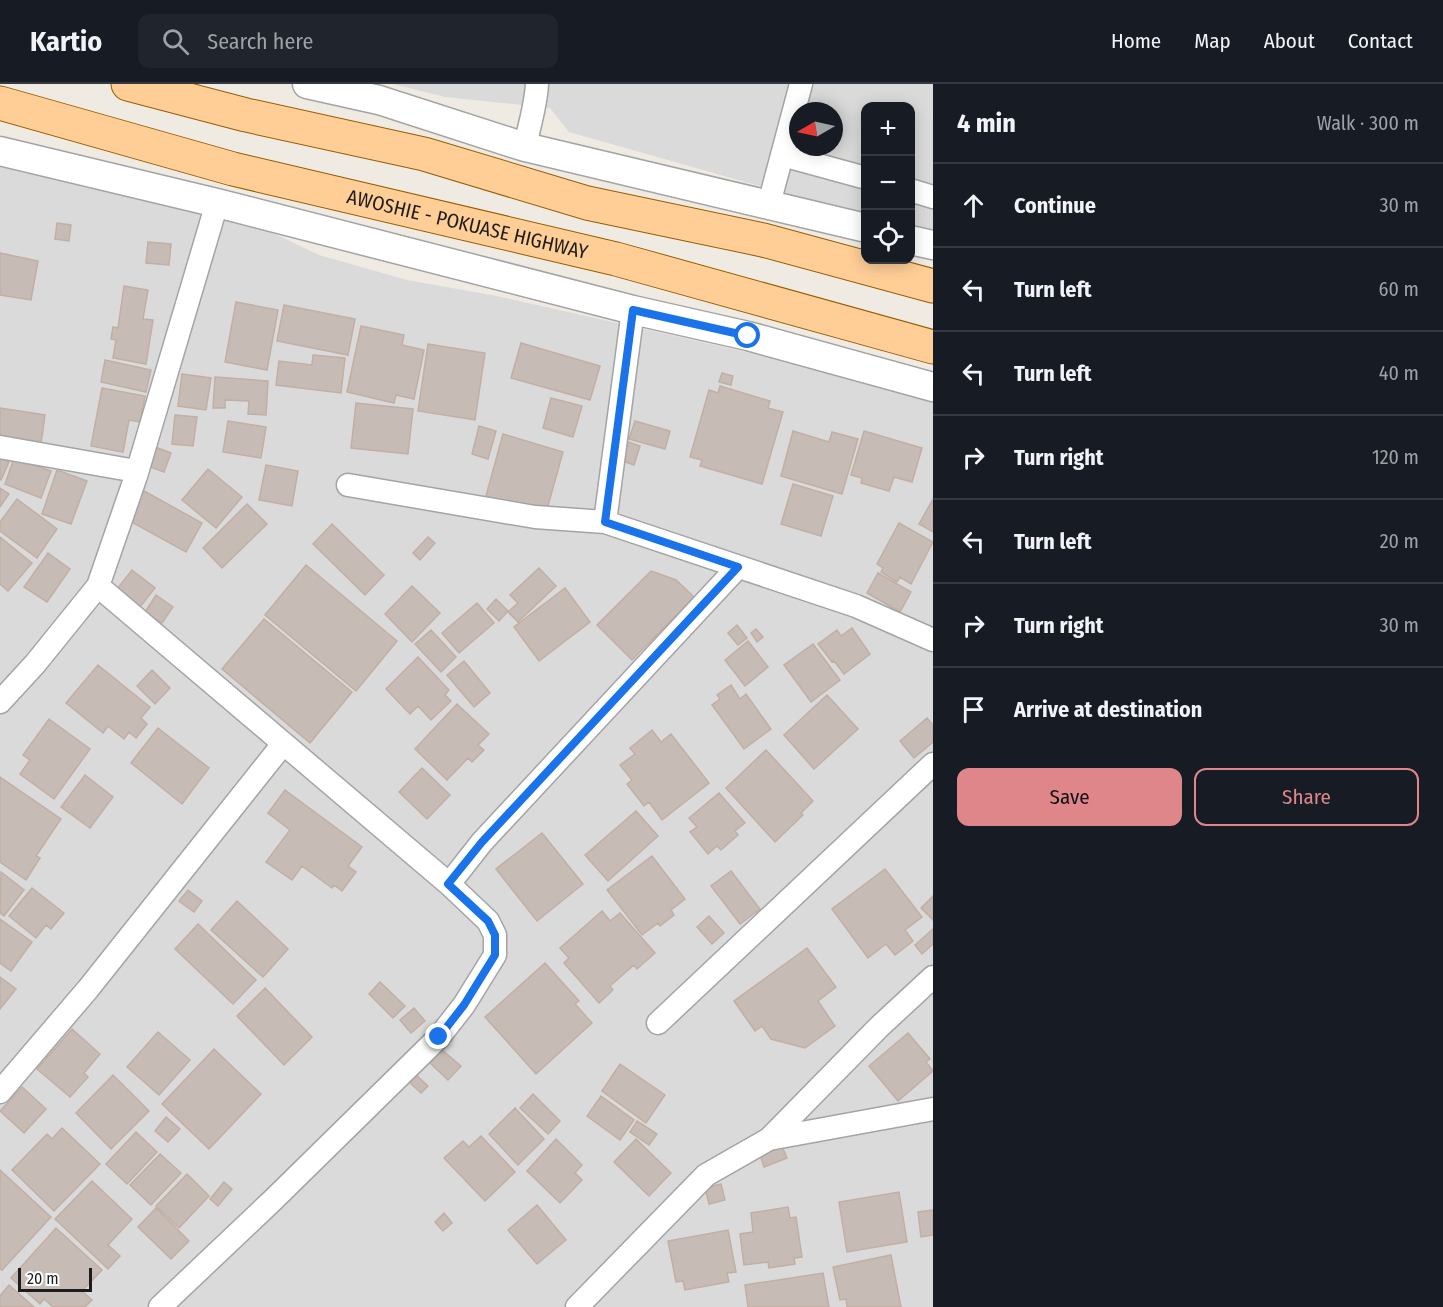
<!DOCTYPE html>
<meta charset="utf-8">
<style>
body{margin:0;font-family:"Fira Sans Condensed",sans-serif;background:#20242c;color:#f1f3f6}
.controls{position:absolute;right:18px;top:18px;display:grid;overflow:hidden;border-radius:12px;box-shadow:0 3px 15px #0003}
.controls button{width:54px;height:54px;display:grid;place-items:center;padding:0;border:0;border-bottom:2px solid #363941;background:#171b24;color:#f1f3f6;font:30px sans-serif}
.compass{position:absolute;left:789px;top:18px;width:54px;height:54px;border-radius:50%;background:#171b24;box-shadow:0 3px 15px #0003;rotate:261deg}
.scale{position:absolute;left:18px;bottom:15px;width:74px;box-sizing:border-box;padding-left:6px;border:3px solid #1d1d1d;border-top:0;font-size:16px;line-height:21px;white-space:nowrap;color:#1d1d1d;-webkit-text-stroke:4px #fff;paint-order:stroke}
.stop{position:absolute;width:18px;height:18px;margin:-14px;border:4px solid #1a73e8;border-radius:50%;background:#fff}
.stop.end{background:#1a73e8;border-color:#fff;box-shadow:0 2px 6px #0008}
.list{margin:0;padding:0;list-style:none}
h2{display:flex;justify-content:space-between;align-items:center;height:78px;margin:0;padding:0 24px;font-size:26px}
h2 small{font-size:20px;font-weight:400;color:#9ea1a6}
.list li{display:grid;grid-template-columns:39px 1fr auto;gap:18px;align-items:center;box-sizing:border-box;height:84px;padding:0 24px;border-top:2px solid #363941}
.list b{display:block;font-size:22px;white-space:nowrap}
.list em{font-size:20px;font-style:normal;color:#9ea1a6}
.actions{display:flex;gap:12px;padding:18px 24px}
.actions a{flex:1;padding:14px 0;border:2px solid #df868b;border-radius:12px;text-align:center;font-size:21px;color:#df868b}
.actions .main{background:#df868b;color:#111}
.icon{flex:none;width:33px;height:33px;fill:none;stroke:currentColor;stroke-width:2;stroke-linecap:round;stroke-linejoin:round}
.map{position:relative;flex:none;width:933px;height:1223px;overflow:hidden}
header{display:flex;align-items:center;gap:36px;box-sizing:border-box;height:84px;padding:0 30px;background:#171b24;border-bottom:2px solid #363941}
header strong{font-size:28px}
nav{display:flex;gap:33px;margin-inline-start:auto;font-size:21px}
.search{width:420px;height:54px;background:#20242c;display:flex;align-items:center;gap:15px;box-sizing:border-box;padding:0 21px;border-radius:12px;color:#9ea1a6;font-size:22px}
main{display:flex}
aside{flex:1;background:#171b24}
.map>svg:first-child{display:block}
.residential{fill:#dbdada;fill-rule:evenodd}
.building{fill:#c7bcb5;stroke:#c1afa4;stroke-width:1.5}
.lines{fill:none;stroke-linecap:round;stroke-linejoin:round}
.minor-casing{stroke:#a4a4a4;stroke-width:25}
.tertiary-casing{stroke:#a4a4a4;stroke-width:31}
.primary-casing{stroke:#965e00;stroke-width:35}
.minor{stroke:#fff;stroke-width:22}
.tertiary{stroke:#fff;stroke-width:28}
.primary{stroke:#ffce97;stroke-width:33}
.route{stroke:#1a73e8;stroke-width:8}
.labels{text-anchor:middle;stroke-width:6;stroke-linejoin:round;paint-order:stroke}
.street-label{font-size:20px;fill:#1d1d1d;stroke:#fff}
</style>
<header>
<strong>Kartio</strong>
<div class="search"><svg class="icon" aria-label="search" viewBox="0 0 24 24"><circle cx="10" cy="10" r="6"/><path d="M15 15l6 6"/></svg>Search here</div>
<nav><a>Home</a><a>Map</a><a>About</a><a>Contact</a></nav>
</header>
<main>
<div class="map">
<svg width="933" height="1223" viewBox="0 0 933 1223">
<rect width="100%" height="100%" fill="#efeae2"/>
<path class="residential" d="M393 0H933V151L911 145 910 22H866L865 132 569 48 550 24 445 13ZM798 27H834V63H798Z
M0 80 273 149 319 171 407 196 497 212 795 279 933 318V1223H0Z"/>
<path class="building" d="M57 139 71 141 69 157 55 155Z
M148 158 171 160 169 181 146 179Z
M0 169 38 177 31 216 0 211Z
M124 202 148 206 143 235 153 236 146 280 113 274 116 256 111 255 113 243 118 244Z
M236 218 278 226 267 286 225 278Z
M284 221 355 235 348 271 277 257Z
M361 242 404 251 402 261 424 266 414 315 396 311 394 319 347 308Z
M521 259 600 282 590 316 511 294Z
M428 260 485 269 475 336 418 327Z
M313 271 345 274 341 309 276 301 279 277 312 281Z
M105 276 151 286 146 308 101 298Z
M722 289 733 292 731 301 719 298Z
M182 290 211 294 206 326 178 322Z
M215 293 268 297 266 331 248 330 249 317 225 316V324H213Z
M720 302 770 317 768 324 783 328 762 400 700 382 702 376 690 373 709 306 718 309Z
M102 304 145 312 140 338 129 336 123 368 91 362Z
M551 314 582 322 573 353 543 344Z
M356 319 413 325 408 370 351 364Z
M0 324 45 331 41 360 0 354Z
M175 331 197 333 193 362 172 360Z
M228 337 266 343 261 374 223 368Z
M635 337 670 347 665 365 629 355Z
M479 342 496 347 488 375 472 370Z
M793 347 829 358 832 348 858 355 842 410 781 392Z
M864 347 922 364 912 398 894 393 889 407 861 399 862 394 851 391Z
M503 350 563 368 546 429 486 412Z
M625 357 640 362 634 381 620 376Z
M155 363 171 369 164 388 148 382Z
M0 374 9 378 1 396 0 395Z
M14 374 51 387 41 414 5 400Z
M266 381 298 387 292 422 259 416Z
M208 385 242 413 216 444 182 416Z
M57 386 87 397 71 440 42 430Z
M793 400 833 412 821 452 781 440Z
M0 404 9 410 0 423Z
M144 407 202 439 186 468 128 436Z
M17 415 57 445 37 474 0 447V438Z
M933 415V448L919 440Z
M247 420 267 440 222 484 203 464Z
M899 439 933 458 911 500 900 493 897 498 881 488 883 484 877 480Z
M332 440 384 491 365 511 313 460Z
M0 453 32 479 8 507 0 500Z
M428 453 435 459 420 476 413 469Z
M48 469 70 485 47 518 24 503Z
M306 481 397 557 356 607 265 531Z
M539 484 556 502 518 538 508 528 518 519 510 511Z
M132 486 155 504 140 523 117 505Z
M651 487 676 496 694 513 632 576 597 541Z
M878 489 911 508 900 528 867 509Z
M412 502 440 529 412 558 385 530Z
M565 504 590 538 539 577 514 543Z
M156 511 173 523 162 539 145 528Z
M496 515 508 527 499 537 487 525Z
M477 519 494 539 459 569 442 549Z
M264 535 352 608 310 659 222 585Z
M737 541 747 554 738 561 728 549Z
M852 544 870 570 844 590 834 577 832 578 818 560 837 546 841 552Z
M756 545 763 553 757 558 751 549Z
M431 546 456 573 441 588 415 560Z
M748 557 768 583 745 602 725 576Z
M813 560 840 596 811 618 784 581Z
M418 573 449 606 445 611 451 617 431 636 418 622 410 630 386 605Z
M464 577 490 609 474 623 447 591Z
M98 581 150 623 141 634 147 640 136 654 129 648 124 655 108 642 103 649 66 619Z
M152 586 170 604 155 620 137 602Z
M731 601 740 615 746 610 771 645 744 665 712 621 720 615 717 611Z
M827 611 858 645 814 685 784 651Z
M457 620 489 650 478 661 484 666 472 678 468 674 447 696 415 665Z
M927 634 933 641V658L914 674 900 657Z
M49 635 90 665 54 715 20 690 30 676 23 671Z
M158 644 209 684 182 720 131 679Z
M652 646 661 658 671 650 709 699 662 736 649 718 644 722 627 700 632 696 620 681 635 670 630 664Z
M766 666 813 717 801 729 803 731 775 758 726 704Z
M422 684 450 711 427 735 399 708Z
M85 691 113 713 90 744 61 723Z
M0 693 61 735 36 772 40 774 26 796 0 778Z
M285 706 362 763 348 782 356 788 342 807 334 801 332 804 302 782 292 796 266 778 290 746 268 729Z
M719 709 745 739 735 747 738 751 721 766 717 762 708 770 690 748 697 743 689 734Z
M636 727 658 752 608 797 585 771Z
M542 749 583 800 537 837 496 785Z
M652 772 685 815 671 826 674 831 660 842 658 839 642 851 607 806Z
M885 785 922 833 905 846 913 857 895 871 886 860 868 874 832 825Z
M731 787 760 825 740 840 711 802Z
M1 788 24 806 4 832 0 829Z
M32 804 64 829 51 845 46 841 36 854 9 832Z
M188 806 202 817 194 828 179 817Z
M933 812V836L921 824Z
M237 817 288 865 263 893 211 846Z
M602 827 610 837 620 829 655 869 637 885 634 881 610 902 613 906 599 919 564 879 569 874 560 864Z
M709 832 724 849 712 860 697 843Z
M0 835 32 858 11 887 0 879Z
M198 840 256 896 233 920 175 865Z
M933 845V860L922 870 915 861Z
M807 864 836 903 818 917 835 942 805 964 771 955 762 942 755 947 734 917Z
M545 879 579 917 575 920 592 939 536 990 485 933Z
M0 893 16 905 0 925Z
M380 898 405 922 393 934 369 910Z
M265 904 312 953 284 981 237 932Z
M414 924 425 937 411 949 400 936Z
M72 945 100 970 84 989 88 993 70 1013 37 985Z
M158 948 190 976 159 1011 127 983Z
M908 949 930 975 926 978 933 987 898 1017 869 982Z
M214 965 261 1010 209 1065 162 1020Z
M442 966 461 982 448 996 430 979Z
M620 980 665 1011 646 1039 602 1007Z
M415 990 428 1002 421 1009 408 997Z
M113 991 149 1027 111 1065 76 1029Z
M22 1003 46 1025 24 1049 0 1027Z
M533 1010 560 1037 548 1050 520 1024Z
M601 1012 634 1036 620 1056 587 1032Z
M515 1024 544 1055 518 1081 489 1050Z
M166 1033 180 1045 168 1058 155 1047Z
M637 1037 657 1050 649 1061 630 1048Z
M62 1044 100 1080 54 1127 12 1086 47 1050 52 1055Z
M136 1048 157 1068 127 1100 106 1080Z
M481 1052 515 1088 485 1117 444 1074 463 1057 469 1063Z
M556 1055 582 1081 575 1089 582 1096 560 1119 527 1087Z
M636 1055 671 1089 649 1112 614 1078Z
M782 1062 787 1074 764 1083 760 1071Z
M160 1070 181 1089 151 1121 130 1101Z
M0 1086 51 1133 2 1186 0 1185Z
M187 1090 209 1112 179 1144 156 1122Z
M92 1097 132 1135 108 1161 120 1172 108 1185 55 1135Z
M224 1098 232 1105 218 1122 210 1115Z
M721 1100 725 1116 709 1120 705 1104Z
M899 1108 907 1158 847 1168 839 1118Z
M537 1121 566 1156 537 1180 508 1146Z
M788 1123 790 1134 796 1133 802 1173 794 1174 795 1180 769 1184 768 1178 744 1181 740 1150 753 1148 751 1129Z
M156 1124 189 1157 171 1175 138 1143Z
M933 1126V1151L921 1153 918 1128Z
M444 1129 452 1139 443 1147 435 1138Z
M56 1144 102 1186 82 1207 92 1216 85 1223H53L44 1215 40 1220 11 1194Z
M728 1146 736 1188 727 1189 729 1198 685 1206 683 1197 676 1198 668 1157Z
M891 1171 901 1223H847L846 1215 840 1216 833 1183Z
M823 1189 829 1223H748L745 1201Z
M9 1201 34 1223H0V1212Z"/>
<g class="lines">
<g class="minor-casing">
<path id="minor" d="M525 63C529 42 536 21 537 0
M782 71 866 94
M910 106 933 113
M769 120 801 0
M0 363 136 387
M348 401 535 433 605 438 856 522 933 556
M605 438 633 226
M98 502 449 800 488 837 495 851V871L464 921 439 953 273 1116 160 1223
M0 618 35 580 98 502 136 392 217 119
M449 800 482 758 738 483
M658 939 933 680
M0 1008 88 905 283 660
M769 1055 933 1025
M577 1223 706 1091 769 1055 879 943 933 893"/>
</g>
<g class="tertiary-casing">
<path id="tertiary" d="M307 0 379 16 525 63 866 144
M0 67 217 119 633 226 748 252 933 303
M910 156 933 161"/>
</g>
<g class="primary-casing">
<g id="primary">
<path d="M128 0 246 31 424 70 587 119 763 156 933 202"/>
<path id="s1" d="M0 19 233 85 616 175 933 263"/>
</g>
</g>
<use href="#minor" class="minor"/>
<use href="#tertiary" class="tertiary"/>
<use href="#primary" class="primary"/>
</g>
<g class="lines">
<path class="route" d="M439 953 464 921 495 871V851L488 837 448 800 482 758 738 483 605 438 633 226 748 252"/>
</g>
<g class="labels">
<g class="street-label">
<text dy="7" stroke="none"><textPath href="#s1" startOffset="483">AWOSHIE - POKUASE HIGHWAY</textPath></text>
</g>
</g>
</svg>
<div class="controls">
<button>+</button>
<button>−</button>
<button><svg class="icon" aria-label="locate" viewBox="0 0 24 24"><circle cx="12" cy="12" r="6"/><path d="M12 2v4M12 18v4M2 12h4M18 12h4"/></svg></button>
</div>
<svg class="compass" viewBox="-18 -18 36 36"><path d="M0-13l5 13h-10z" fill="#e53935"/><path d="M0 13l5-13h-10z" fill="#9ea1a6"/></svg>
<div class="scale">20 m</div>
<div class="stop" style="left:748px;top:252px"></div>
<div class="stop end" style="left:439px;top:953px"></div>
</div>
<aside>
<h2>4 min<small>Walk · 300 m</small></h2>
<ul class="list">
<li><svg class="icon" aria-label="ahead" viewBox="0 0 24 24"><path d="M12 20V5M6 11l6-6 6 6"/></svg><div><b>Continue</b></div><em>30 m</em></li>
<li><svg class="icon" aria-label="left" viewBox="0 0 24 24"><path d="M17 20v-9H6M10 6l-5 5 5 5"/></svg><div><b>Turn left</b></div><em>60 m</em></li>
<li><svg class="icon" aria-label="left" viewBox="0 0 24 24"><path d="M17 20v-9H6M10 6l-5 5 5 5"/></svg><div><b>Turn left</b></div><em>40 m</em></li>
<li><svg class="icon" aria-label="right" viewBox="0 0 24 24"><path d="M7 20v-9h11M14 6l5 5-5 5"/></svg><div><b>Turn right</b></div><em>120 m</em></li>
<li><svg class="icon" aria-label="left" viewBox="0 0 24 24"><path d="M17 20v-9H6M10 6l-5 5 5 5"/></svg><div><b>Turn left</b></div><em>20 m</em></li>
<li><svg class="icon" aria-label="right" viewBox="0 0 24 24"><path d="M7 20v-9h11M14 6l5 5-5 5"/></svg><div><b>Turn right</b></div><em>30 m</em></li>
<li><svg class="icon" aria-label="arrive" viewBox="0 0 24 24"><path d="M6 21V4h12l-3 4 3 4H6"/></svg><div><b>Arrive at destination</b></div></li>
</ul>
<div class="actions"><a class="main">Save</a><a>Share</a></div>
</aside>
</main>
